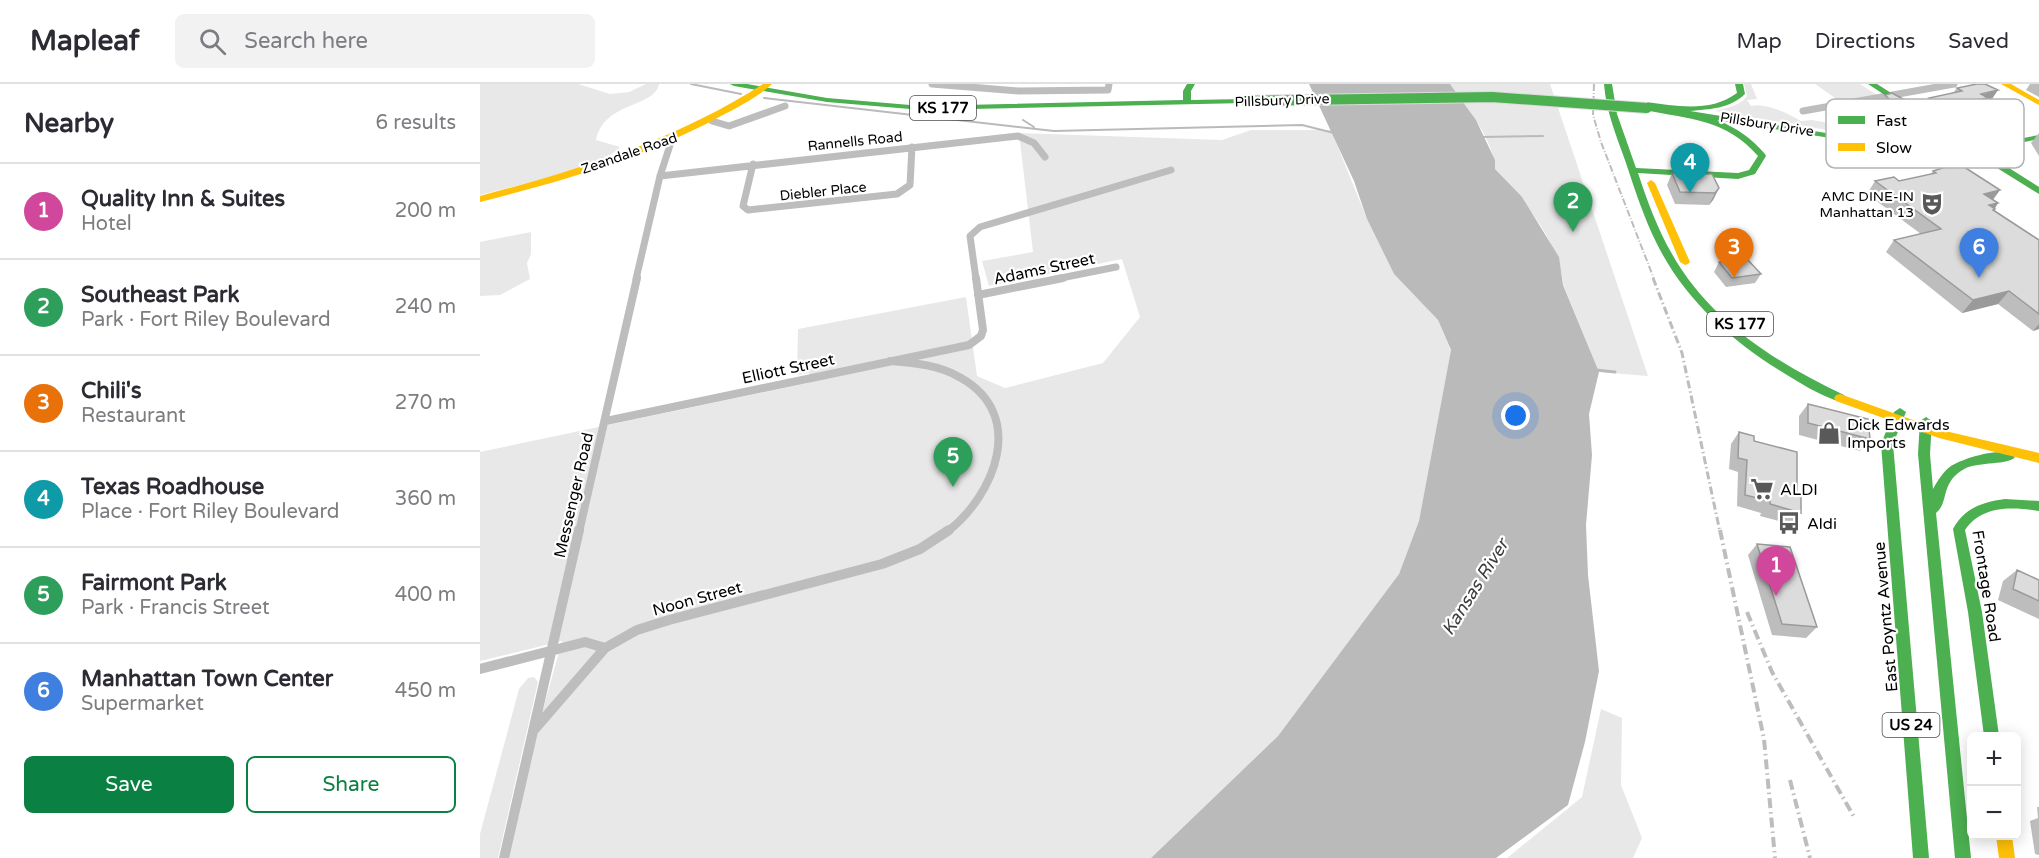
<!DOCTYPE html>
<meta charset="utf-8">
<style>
body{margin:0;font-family:"Varela Round",sans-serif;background:#f2f2f3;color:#2b2b33}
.controls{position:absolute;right:18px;bottom:18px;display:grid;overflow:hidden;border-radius:9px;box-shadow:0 3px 15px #0003}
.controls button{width:54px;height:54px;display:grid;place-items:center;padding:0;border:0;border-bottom:2px solid #e1e1e2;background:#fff;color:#2b2b33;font:30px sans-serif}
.you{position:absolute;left:1036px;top:332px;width:21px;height:21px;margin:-15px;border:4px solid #fff;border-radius:50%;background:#1a73e8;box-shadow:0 0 0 9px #1a73e833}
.badge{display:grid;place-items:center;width:39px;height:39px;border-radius:50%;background:#0b8043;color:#fff;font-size:20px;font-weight:700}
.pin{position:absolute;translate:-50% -50px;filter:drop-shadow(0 2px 3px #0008)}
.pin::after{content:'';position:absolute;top:32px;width:21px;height:18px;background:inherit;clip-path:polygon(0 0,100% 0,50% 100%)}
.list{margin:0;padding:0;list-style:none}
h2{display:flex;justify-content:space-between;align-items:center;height:78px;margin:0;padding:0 24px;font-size:26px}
h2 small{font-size:20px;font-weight:400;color:#7c7c81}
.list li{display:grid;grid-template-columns:39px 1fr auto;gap:18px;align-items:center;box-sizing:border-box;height:96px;padding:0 24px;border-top:2px solid #e1e1e2}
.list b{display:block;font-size:22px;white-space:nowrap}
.list p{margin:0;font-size:20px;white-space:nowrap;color:#7c7c81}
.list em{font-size:20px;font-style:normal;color:#7c7c81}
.actions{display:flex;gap:12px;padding:18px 24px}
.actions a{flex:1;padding:14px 0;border:2px solid #0b8043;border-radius:9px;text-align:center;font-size:21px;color:#0b8043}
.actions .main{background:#0b8043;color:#fff}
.icon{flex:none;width:33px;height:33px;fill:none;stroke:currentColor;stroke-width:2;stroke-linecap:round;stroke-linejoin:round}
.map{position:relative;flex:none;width:1559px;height:774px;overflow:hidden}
header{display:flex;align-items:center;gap:36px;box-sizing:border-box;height:84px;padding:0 30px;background:#fff;border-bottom:2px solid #e1e1e2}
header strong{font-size:28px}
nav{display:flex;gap:33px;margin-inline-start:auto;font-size:21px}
.search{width:420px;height:54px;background:#f2f2f3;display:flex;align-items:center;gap:15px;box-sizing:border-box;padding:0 21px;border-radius:9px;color:#7c7c81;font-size:22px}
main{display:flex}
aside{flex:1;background:#fff}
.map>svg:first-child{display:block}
.green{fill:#e8e8e8}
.water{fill:#bababa}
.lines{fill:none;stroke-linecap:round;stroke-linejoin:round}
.stream-far1{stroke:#bababa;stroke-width:2}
.stream{stroke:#bababa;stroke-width:3}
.street-far2{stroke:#bdbdbd;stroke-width:7}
.street-far1{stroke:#bdbdbd;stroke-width:8}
.street{stroke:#bdbdbd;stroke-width:10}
.fast{fill:#4caf50;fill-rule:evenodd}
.slow{fill:#ffc107;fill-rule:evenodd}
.rail-far2{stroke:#bdbdbd;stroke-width:2;stroke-dasharray:7 2 1 2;stroke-linecap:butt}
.rail-far1{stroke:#bdbdbd;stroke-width:3;stroke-dasharray:8 3 1.5 3;stroke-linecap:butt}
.rail{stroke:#bdbdbd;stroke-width:4;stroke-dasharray:10 4 1.5 4;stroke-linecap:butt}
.fast-bridge-casing{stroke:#dbdbdb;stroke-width:12;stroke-linecap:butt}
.fast-bridge{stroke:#4caf50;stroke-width:10}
.wall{fill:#bdbdbd}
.shaded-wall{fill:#9a9a9a}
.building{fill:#dcdcdc;stroke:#9a9a9a;stroke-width:1.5}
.labels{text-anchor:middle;stroke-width:4.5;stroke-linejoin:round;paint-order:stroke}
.far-street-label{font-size:14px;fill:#000;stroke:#fff}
.far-poi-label{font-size:14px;fill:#000;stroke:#fff;text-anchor:end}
.shield{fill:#fff;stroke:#4c4c4c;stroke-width:1.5}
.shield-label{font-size:15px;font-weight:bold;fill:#000}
.street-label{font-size:16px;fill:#000;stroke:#fff}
.poi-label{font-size:16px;fill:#000;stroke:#fff;text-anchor:start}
.water-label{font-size:18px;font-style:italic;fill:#3e3e3e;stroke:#fff}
.key{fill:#fff;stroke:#b2b2b2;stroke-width:1.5}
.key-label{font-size:16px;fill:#000}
</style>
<header>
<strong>Mapleaf</strong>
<div class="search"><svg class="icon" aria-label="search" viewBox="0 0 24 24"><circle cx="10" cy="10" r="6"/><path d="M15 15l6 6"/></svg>Search here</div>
<nav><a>Map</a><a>Directions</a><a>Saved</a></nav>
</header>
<main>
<aside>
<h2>Nearby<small>6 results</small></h2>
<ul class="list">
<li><span class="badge" style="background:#d1479c">1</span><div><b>Quality Inn &amp; Suites</b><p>Hotel</p></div><em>200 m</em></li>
<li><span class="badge" style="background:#2e9e5b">2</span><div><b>Southeast Park</b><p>Park · Fort Riley Boulevard</p></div><em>240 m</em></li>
<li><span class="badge" style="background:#e8710a">3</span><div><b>Chili's</b><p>Restaurant</p></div><em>270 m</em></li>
<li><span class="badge" style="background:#0f9aa8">4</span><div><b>Texas Roadhouse</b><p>Place · Fort Riley Boulevard</p></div><em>360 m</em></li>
<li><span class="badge" style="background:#2e9e5b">5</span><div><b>Fairmont Park</b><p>Park · Francis Street</p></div><em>400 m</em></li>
<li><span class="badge" style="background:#3f7fe0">6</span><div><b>Manhattan Town Center</b><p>Supermarket</p></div><em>450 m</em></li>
</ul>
<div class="actions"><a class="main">Save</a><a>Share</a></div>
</aside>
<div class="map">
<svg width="1559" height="774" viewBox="0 0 1559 774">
<rect width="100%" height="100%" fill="#fff"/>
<path class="green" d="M0 0H98L130 10 149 8 166 0H179C175 24 124 17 116 56L140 63C126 82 26 104 0 111Z
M970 0H1070L1168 292 1119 288 1083 200C1081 160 1042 114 1015 85 1013 54 988 25 970 0Z
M1264 0H1271L1277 15 1267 16 1271 22C1284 18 1308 29 1321 37L1332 36 1373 43 1421 55H1467L1479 63 1442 62 1235 27C1245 24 1259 23 1267 12Z
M1335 0H1380L1397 11 1361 18Z
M771 46H851L887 135 914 190 958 236 971 267 939 438 919 490 798 652 671 774H22L82 557 0 577V368L328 299 329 289 317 291 318 245 486 213 497 292 525 304 623 279 660 233 642 175 509 202 502 177 553 168 539 49 742 56Z
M51 148V170L47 179 50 195 20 211 0 212V158Z
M54 593 58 598 18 774H0V750L39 605 48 594Z
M1121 625 1142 634 1141 701 1162 754 1153 774H1027L1102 713Z"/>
<path class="water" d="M829 0H970L996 36 1015 76V85L1042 113 1079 173 1083 201 1119 288 1109 330 1112 371 1106 441 1108 491 1119 587 1105 658 1088 721 1016 774H671L798 652 919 490 939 437 971 266 958 236 914 190 887 135 874 97Z"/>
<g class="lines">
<path class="stream-far1" d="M211 0 261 10
M284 14 574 47 822 41 854 49
M543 36 554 43
M1001 53 1063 52"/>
<path class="stream" d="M1116 286 1135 288"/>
<path class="street-far2" d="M452 0 539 7 628 6 629 0
M1323 27 1474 0
M232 37 249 42 305 22
M273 80 263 122 268 126 417 110 430 101 432 63
M180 92 538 52 554 59 565 73
M156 195 180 92 192 55
M496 195 490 152 500 143 691 86
M576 195 636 183"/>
<path class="street-far1" d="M498 211 583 194
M410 277C435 279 460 281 481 294 547 331 515 411 467 448
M126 337 489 261 501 252 503 246 496 194
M99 448 157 194"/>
<path class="street" d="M0 585 105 558 125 564 157 546 189 536 402 480 440 465 469 446
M54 646 125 564
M24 774 99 446"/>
<path class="fast" d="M250 0H267L347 14 442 22 703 16V7L707 0H715L711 7V16L765 15 769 17 765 19 442 26 347 18 254 2Z
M1124 0H1132L1137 30 1156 84 1258 89 1269 86 1278 72C1246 35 1209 35 1164 26L1163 24 1165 22 1162 20 1166 18C1197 22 1230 29 1257 9L1255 0H1263L1265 10C1249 25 1230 25 1210 27L1452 66 1487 65 1388 0H1397L1496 63 1559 51V55L1502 67 1559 103V110L1493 69 1452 70 1237 36C1257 44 1271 54 1285 70L1286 72 1275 90 1258 95 1158 89C1167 116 1177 144 1192 170 1230 237 1296 279 1364 311L1366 314 1364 317 1360 318C1339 311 1318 298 1299 286 1249 255 1204 214 1177 160 1164 134 1155 106 1146 79 1137 53 1126 28 1124 0Z
M1420 324 1426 328 1413 360 1449 774H1433L1401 360 1414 328Z
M1446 333 1452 337 1450 370 1453 405C1458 396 1463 388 1471 382 1483 374 1525 361 1535 373 1529 381 1498 378 1486 384 1459 398 1470 418 1456 429L1491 774H1475L1438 370 1440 337Z
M1525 415 1559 417V427C1533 423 1502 421 1485 446L1502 528 1519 652H1504L1488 528 1473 445C1484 424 1503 418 1525 415Z"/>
<path class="slow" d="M283 0H292C278 13 258 23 241 32 166 73 83 97 0 118V112C101 85 194 57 283 0Z
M1521 0H1531L1559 16V21Z
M1171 96 1175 99 1210 178 1208 180 1205 181 1200 178 1167 99Z
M1360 310 1461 346 1559 369V379L1459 354 1356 317 1354 314 1356 311Z
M1516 752H1532L1535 774H1519Z"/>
<path class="rail-far2" d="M1114 0 1113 31 1121 58 1174 195"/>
<path class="rail-far1" d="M1173 194 1202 269 1240 448"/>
<path class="rail" d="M1240 446 1284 655 1295 774
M1267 528 1292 588 1374 733
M1310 696 1330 774"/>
<g class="fast-bridge-casing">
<path id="fast-bridge" d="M765 17 1012 13 1167 24"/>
</g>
<use href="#fast-bridge" class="fast-bridge"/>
</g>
<path class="wall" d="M1550 0H1559V13L1546 6Z
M1477 4 1510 18 1504 20 1499 26 1454 33 1445 28 1439 36 1430 40 1415 30 1392 34 1382 28 1387 19 1402 16 1405 11 1442 26 1449 14 1473 9Z
M1559 49V72L1551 59Z
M1453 87 1520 106 1513 116 1518 119 1514 125V126L1559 156V245L1553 247 1518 220 1482 229 1406 168 1414 156 1441 150 1387 110 1395 97H1419L1451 90Z
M1192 89 1239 104 1233 116 1229 121 1195 120 1187 101Z
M1239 178 1281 190 1275 199 1246 203 1234 188Z
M1328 320 1390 355 1380 367 1319 351V332Z
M1259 348 1274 357 1317 412 1321 429 1311 440 1280 432 1281 429 1257 422 1258 388 1249 385 1251 360Z
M1277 460 1337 543 1326 554 1292 551 1268 471Z
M1537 486 1559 496V535L1518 516 1523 497Z
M1557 723H1559V771L1555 770 1550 737 1558 734Z"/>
<path class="shaded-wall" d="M1518 6 1510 18 1504 20 1499 26 1454 33 1462 22Z
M1420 21 1415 30 1392 34 1397 25Z
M1445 27 1439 36 1430 40 1436 31Z
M1239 104 1233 116 1229 121 1235 109Z
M1520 106 1510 119 1504 110Z
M1518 119 1514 126 1515 125 1506 137 1509 121Z
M1529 207 1518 220 1482 229 1493 216Z
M1559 240V245L1553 247Z"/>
<path class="building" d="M1497 0H1505L1518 6 1501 10 1508 14 1462 22 1449 14 1482 7 1477 4Z
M1412 9 1445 27 1436 31 1420 21 1397 25 1387 19 1409 15 1405 11Z
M1478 79 1520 106 1504 110 1518 119 1509 121 1515 125 1513 126 1559 156V230L1529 207 1493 216 1414 156 1461 145 1395 97 1414 93 1419 97 1456 89 1453 87Z
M1192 89 1232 90 1239 104 1235 109 1200 108Z
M1267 175 1281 190 1252 194 1239 178Z
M1328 320 1388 335 1390 355 1328 339Z
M1259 348 1274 352V357L1317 368V412L1321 413V429L1290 420V417L1265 411 1267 376 1258 374Z
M1277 460 1310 463 1337 543 1302 540Z
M1537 486 1559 496V517L1533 505Z"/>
<defs>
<g id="theatre-bare" transform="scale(1.8)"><path d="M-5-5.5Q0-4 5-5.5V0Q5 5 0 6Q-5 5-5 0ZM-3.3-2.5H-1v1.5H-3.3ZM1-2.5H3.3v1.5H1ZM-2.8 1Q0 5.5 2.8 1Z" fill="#595959" stroke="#fff" stroke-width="2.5" paint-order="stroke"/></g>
<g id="shop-bare" transform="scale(1.8)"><path d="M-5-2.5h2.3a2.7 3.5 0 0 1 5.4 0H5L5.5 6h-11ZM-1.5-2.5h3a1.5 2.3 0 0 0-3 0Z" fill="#595959" stroke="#fff" stroke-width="2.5" paint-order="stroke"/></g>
<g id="supermarket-bare" transform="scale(1.8)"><path d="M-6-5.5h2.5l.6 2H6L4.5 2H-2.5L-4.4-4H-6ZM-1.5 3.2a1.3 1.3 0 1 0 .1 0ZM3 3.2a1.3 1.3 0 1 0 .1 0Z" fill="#595959" stroke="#fff" stroke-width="2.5" paint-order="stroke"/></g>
<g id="bus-bare" transform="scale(1.8)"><path d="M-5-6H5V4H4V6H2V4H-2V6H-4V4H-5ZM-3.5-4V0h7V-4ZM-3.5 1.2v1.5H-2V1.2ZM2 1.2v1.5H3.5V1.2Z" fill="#595959" stroke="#fff" stroke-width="2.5" paint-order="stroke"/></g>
</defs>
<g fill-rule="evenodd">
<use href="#theatre-bare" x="1452" y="120"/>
<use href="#shop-bare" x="1349" y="349"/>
<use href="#supermarket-bare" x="1282" y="405"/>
<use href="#bus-bare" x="1309" y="439"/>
</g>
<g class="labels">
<g class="far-street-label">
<text transform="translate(802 16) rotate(-2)" y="5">Pillsbury Drive</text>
<text transform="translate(1287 40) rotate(9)" y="5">Pillsbury Drive</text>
<text transform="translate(375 57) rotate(-6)" y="5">Rannells Road</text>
<text transform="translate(149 69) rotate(-19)" y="5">Zeandale Road</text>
<text transform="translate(343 107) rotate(-6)" y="5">Diebler Place</text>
</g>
<g class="far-poi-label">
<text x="1434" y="117">AMC DINE-IN<tspan x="1434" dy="16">Manhattan 13</tspan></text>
</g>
<g class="shield">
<rect x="430" y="12" width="66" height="24" rx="4.5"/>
<rect x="1227" y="228" width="66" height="24" rx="4.5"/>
<rect x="1402.5" y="629" width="57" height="24" rx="4.5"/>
</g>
<g class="shield-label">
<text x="463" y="29">KS 177</text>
<text x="1260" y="245">KS 177</text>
<text x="1431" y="646">US 24</text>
</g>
<g class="street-label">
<text transform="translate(564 184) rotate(-12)" y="6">Adams Street</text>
<text transform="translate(308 284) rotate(-12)" y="6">Elliott Street</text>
<text transform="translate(93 411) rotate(-77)" y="6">Messenger Road</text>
<text transform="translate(1507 502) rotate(81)" y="6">Frontage Road</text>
<text transform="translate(217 514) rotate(-15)" y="6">Noon Street</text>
<text transform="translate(1405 533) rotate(-95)" y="6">East Poyntz Avenue</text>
</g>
<g class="poi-label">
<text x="1367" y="346">Dick Edwards<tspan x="1367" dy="18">Imports</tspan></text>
<text x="1300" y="411">ALDI</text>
<text x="1327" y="445">Aldi</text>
</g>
<g class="water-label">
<text transform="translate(995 503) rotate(-58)" y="6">Kansas River</text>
</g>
</g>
<rect x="1346" y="15" width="198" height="69" rx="9" class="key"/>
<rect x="1358" y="32" width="27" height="8" fill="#4caf50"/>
<rect x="1358" y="59" width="27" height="8" fill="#ffc107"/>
<g class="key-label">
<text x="1396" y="42">Fast</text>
<text x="1396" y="69">Slow</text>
</g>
</svg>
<div class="controls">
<button>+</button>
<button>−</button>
</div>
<div class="you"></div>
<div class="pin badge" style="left:1296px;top:512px;background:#d1479c">1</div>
<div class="pin badge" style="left:1093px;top:148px;background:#2e9e5b">2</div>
<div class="pin badge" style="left:1254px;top:194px;background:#e8710a">3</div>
<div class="pin badge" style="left:1210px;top:109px;background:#0f9aa8">4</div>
<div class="pin badge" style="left:473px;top:403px;background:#2e9e5b">5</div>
<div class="pin badge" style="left:1499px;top:194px;background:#3f7fe0">6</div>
</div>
</main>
